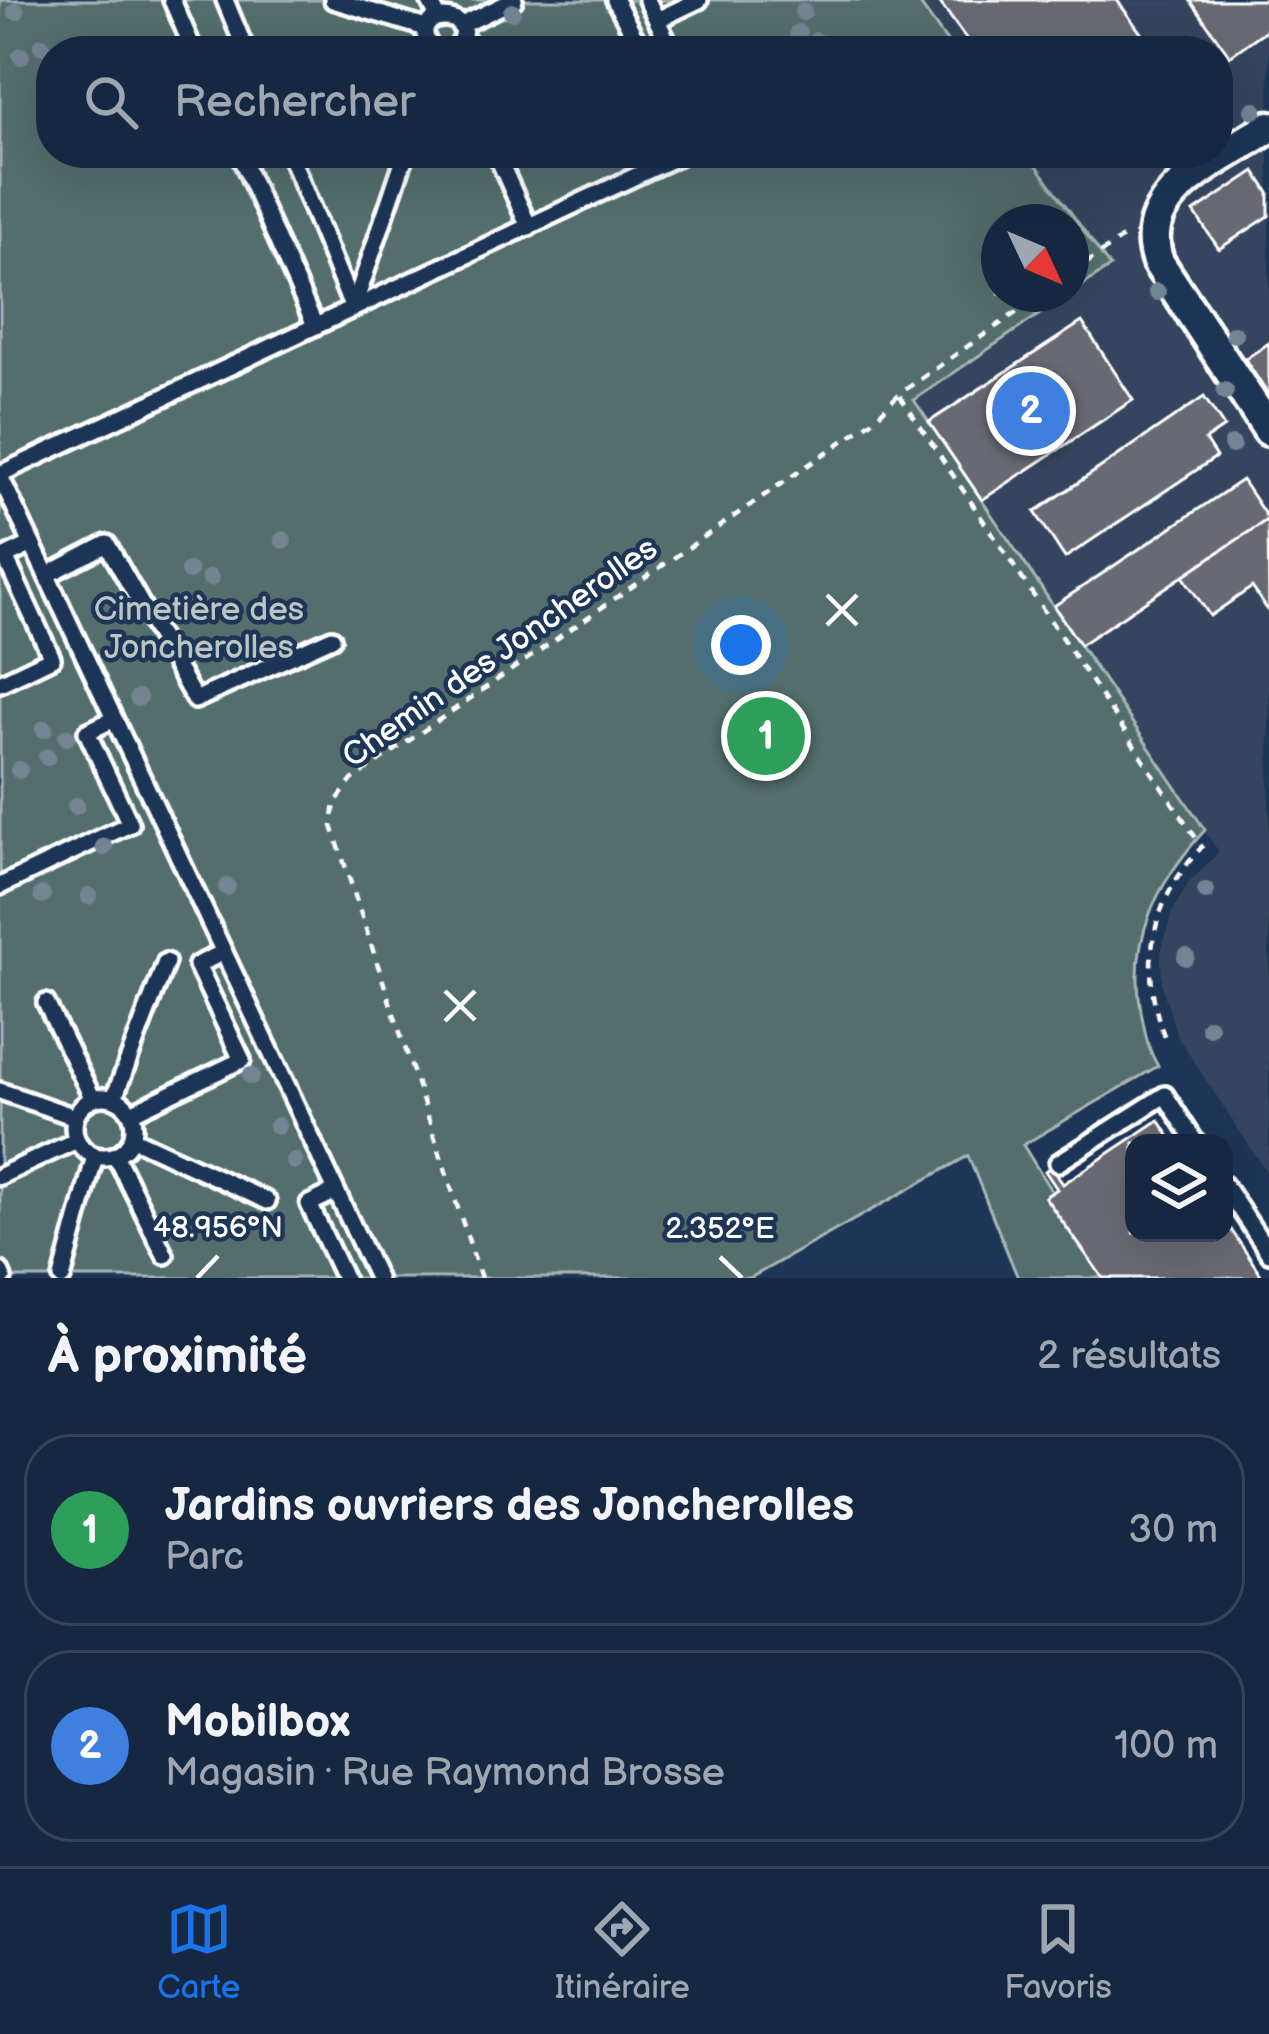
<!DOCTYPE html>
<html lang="fr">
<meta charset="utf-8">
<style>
body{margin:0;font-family:"Balsamiq Sans",sans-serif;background:#23344c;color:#f1f3f6}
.controls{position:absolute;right:36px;bottom:36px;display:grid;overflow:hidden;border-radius:24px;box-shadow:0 12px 48px #0002}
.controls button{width:108px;height:108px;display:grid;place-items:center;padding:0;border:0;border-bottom:3px solid #35445a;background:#162841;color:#f1f3f6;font:60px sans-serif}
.compass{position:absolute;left:981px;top:204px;width:108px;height:108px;border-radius:50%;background:#162841;box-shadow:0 12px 48px #0002;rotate:134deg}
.you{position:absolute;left:741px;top:645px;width:42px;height:42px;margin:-30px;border:9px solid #fff;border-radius:50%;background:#1a73e8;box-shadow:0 0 0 18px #1a73e833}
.badge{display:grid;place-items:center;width:78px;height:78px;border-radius:50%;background:#1a73e8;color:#fff;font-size:39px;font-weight:700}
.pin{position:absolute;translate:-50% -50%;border:6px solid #fff;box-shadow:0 3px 12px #0006}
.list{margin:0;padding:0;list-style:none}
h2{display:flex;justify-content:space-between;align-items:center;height:156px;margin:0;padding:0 48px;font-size:51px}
h2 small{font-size:39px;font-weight:400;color:#9ea6b1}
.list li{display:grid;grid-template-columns:78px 1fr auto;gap:36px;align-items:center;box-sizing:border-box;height:192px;margin:0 24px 24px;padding:0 24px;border:3px solid #35445a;border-radius:48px}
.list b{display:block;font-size:45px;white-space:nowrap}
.list p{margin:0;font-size:39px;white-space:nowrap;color:#9ea6b1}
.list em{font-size:39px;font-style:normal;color:#9ea6b1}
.icon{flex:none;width:66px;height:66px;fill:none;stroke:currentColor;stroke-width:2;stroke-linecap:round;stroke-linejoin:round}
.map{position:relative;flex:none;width:1269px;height:1278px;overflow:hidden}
.search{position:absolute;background:#162841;box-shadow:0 12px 48px #0002;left:36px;right:36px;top:36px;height:132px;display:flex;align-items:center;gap:30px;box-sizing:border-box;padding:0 42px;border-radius:48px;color:#9ea6b1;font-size:45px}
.sheet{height:588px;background:#162841}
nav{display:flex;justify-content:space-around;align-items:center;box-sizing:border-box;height:168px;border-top:3px solid #35445a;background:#162841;font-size:33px;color:#9ea6b1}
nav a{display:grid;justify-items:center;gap:6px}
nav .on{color:#1a73e8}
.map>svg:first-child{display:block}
.built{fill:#34455f}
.green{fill:#536e6c;stroke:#a9b6b6;stroke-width:3}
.building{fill:#686972;stroke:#fff;stroke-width:3}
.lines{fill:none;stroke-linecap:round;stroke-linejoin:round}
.service-casing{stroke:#fff;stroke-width:24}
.minor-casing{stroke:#fff;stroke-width:39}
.path{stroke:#fff;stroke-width:4.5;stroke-dasharray:9 9;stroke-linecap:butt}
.service{stroke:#1d3557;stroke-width:15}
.minor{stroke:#1d3557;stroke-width:30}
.tree{fill:#738493}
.ticks{fill:none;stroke:#fff;stroke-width:4.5}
.labels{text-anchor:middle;stroke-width:9;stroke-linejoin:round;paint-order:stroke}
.park-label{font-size:33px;fill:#bac5c4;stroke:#1d3557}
.street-label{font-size:33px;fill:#fff;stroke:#1d3557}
.ticks-label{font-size:30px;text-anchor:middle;fill:#fff;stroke:#1d3557;stroke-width:9;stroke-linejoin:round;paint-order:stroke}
</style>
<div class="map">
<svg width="1269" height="1278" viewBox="0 0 1269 1278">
<rect width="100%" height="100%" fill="#1d3557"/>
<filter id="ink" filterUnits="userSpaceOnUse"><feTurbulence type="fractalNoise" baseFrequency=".00833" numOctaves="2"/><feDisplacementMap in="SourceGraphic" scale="24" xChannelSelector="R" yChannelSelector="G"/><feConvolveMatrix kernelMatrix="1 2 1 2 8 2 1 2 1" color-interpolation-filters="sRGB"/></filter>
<g filter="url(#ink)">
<path class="built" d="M917 0H1269V1176L1177 1036 1162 986 1161 953 1172 912 1188 884 1219 852 914 400 1109 267 1028 153H1218V51H954Z"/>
<path class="green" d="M0 0H917L954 51H51V153H1028L1110 267 1071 293V222H999V294H1069L914 400 1205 830C1157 883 1128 938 1141 1011 1145 1032 1147 1048 1158 1066L1023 1145 1052 1192 1045 1198 1103 1278H1018L968 1156 750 1278H0Z"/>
<path class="building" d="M938 0H1117L1154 51H999L995 46 988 51H975Z
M1190 0H1269V28L1230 56Z
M1255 171 1269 193V216L1219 249 1194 212Z
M1082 322 1133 400 982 500 929 422Z
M1269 343V396L1245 359Z
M1204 397 1224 427 1205 440 1216 457 1065 558 1035 512Z
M1242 480 1268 519 1080 645 1054 606Z
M1268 519 1269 612 1252 587 1210 616 1183 576Z
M1159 1120 1174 1143H1134V1233H1224V1219L1263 1278H1103L1045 1197 1057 1189 1045 1171 1051 1166 1063 1184Z"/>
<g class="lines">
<g class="service-casing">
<path id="service" d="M172 0 194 51
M225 0 246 51
M333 0 426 28
M429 0 438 17
M615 0 642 51
M647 0 672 51
M657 20 699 0
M460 26 514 0
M462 41 487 51
M434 51C396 7 493 7 454 51
M239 153 315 326
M289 153 353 309
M496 153 529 227
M353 309 406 153
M0 474 685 153
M0 476 377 1278
M47 575 107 544 195 700 332 638
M0 683 52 658 5 557 32 544
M0 886 130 824 87 732 114 719
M46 1003 93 1099
M0 1091 75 1117
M74 1127a30 30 0 1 1 60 0a30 30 0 1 1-60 0Z
M114 1098 166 962
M131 1113 242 1060 197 965 224 952
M132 1138 267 1201
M115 1155 165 1255
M1058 1163 1165 1095 1196 1143
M0 1176 77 1140
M1224 1185 1269 1253
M336 1191 309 1204 344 1278
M0 1271 3 1278
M62 1278 95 1156"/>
</g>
<g class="minor-casing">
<path id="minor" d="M1269 127C1223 159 1133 193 1158 262L1269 430"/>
</g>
<path class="path" d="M1071 274 1128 234
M900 396 1202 847C1150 901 1138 969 1165 1038
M481 1278 332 826 335 803 352 780 872 421 899 394 1043 294"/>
<use href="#service" class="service"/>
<use href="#minor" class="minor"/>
</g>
<g class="tree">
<circle cx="16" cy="11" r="9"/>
<circle cx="512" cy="12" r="9"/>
<circle cx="803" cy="12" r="9"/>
<circle cx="798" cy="33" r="9"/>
<circle cx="816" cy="41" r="9"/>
<circle cx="42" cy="46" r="9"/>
<circle cx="21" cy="56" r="9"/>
<circle cx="1254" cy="110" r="9"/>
<circle cx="1157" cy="292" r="9"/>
<circle cx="1234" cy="334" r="9"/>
<circle cx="1225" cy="391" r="9"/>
<circle cx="1232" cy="445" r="9"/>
<circle cx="283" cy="540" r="9"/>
<circle cx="189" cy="571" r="9"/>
<circle cx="210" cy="578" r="9"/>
<circle cx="118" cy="651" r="9"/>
<circle cx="138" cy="698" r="9"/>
<circle cx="44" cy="729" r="9"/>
<circle cx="67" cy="737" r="9"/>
<circle cx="47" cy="757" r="9"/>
<circle cx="19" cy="770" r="9"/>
<circle cx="76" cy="806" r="9"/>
<circle cx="104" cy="847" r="9"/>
<circle cx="227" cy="887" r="9"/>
<circle cx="1206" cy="891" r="9"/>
<circle cx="42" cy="895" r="9"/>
<circle cx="89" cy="896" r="9"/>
<circle cx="1186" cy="957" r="9"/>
<circle cx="1209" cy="1027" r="9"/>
<circle cx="251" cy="1076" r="9"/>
<circle cx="277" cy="1126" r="9"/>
<circle cx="294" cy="1161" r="9"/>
</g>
</g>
<path class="ticks" d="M827 595 857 625M827 625 857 595M445 991 475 1020M445 1021 475 991M720 1257 742 1278M197 1278 218 1256"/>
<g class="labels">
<g class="park-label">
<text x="199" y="620">Cimetière des<tspan x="199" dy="38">Joncherolles</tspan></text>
</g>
<g class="street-label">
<text transform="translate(499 651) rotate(-35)" y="12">Chemin des Joncherolles</text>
</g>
</g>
<g class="ticks-label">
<text x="218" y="1237">48.956°N</text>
<text x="720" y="1238">2.352°E</text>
</g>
</svg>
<div class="controls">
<button><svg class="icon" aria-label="layers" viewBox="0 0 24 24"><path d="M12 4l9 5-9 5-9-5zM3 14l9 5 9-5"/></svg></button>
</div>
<svg class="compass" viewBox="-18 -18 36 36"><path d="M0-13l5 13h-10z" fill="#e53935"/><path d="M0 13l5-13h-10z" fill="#9ea6b1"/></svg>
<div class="you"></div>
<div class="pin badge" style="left:766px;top:736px;background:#2e9e5b">1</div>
<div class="pin badge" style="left:1031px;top:411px;background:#3f7fe0">2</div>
<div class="search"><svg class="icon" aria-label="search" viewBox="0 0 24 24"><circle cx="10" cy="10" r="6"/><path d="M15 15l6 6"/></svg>Rechercher</div>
</div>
<section class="sheet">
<h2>À proximité<small>2 résultats</small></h2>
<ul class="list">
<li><span class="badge" style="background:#2e9e5b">1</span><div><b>Jardins ouvriers des Joncherolles</b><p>Parc</p></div><em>30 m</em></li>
<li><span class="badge" style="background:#3f7fe0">2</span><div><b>Mobilbox</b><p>Magasin · Rue Raymond Brosse</p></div><em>100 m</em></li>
</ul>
</section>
<nav>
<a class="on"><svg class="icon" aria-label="map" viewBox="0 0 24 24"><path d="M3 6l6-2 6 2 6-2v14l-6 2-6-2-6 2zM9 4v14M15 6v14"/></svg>Carte</a>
<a><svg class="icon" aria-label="directions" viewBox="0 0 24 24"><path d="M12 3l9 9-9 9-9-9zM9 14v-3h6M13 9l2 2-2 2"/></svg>Itinéraire</a>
<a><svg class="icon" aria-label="saved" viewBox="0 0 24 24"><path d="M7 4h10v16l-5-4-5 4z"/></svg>Favoris</a>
</nav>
